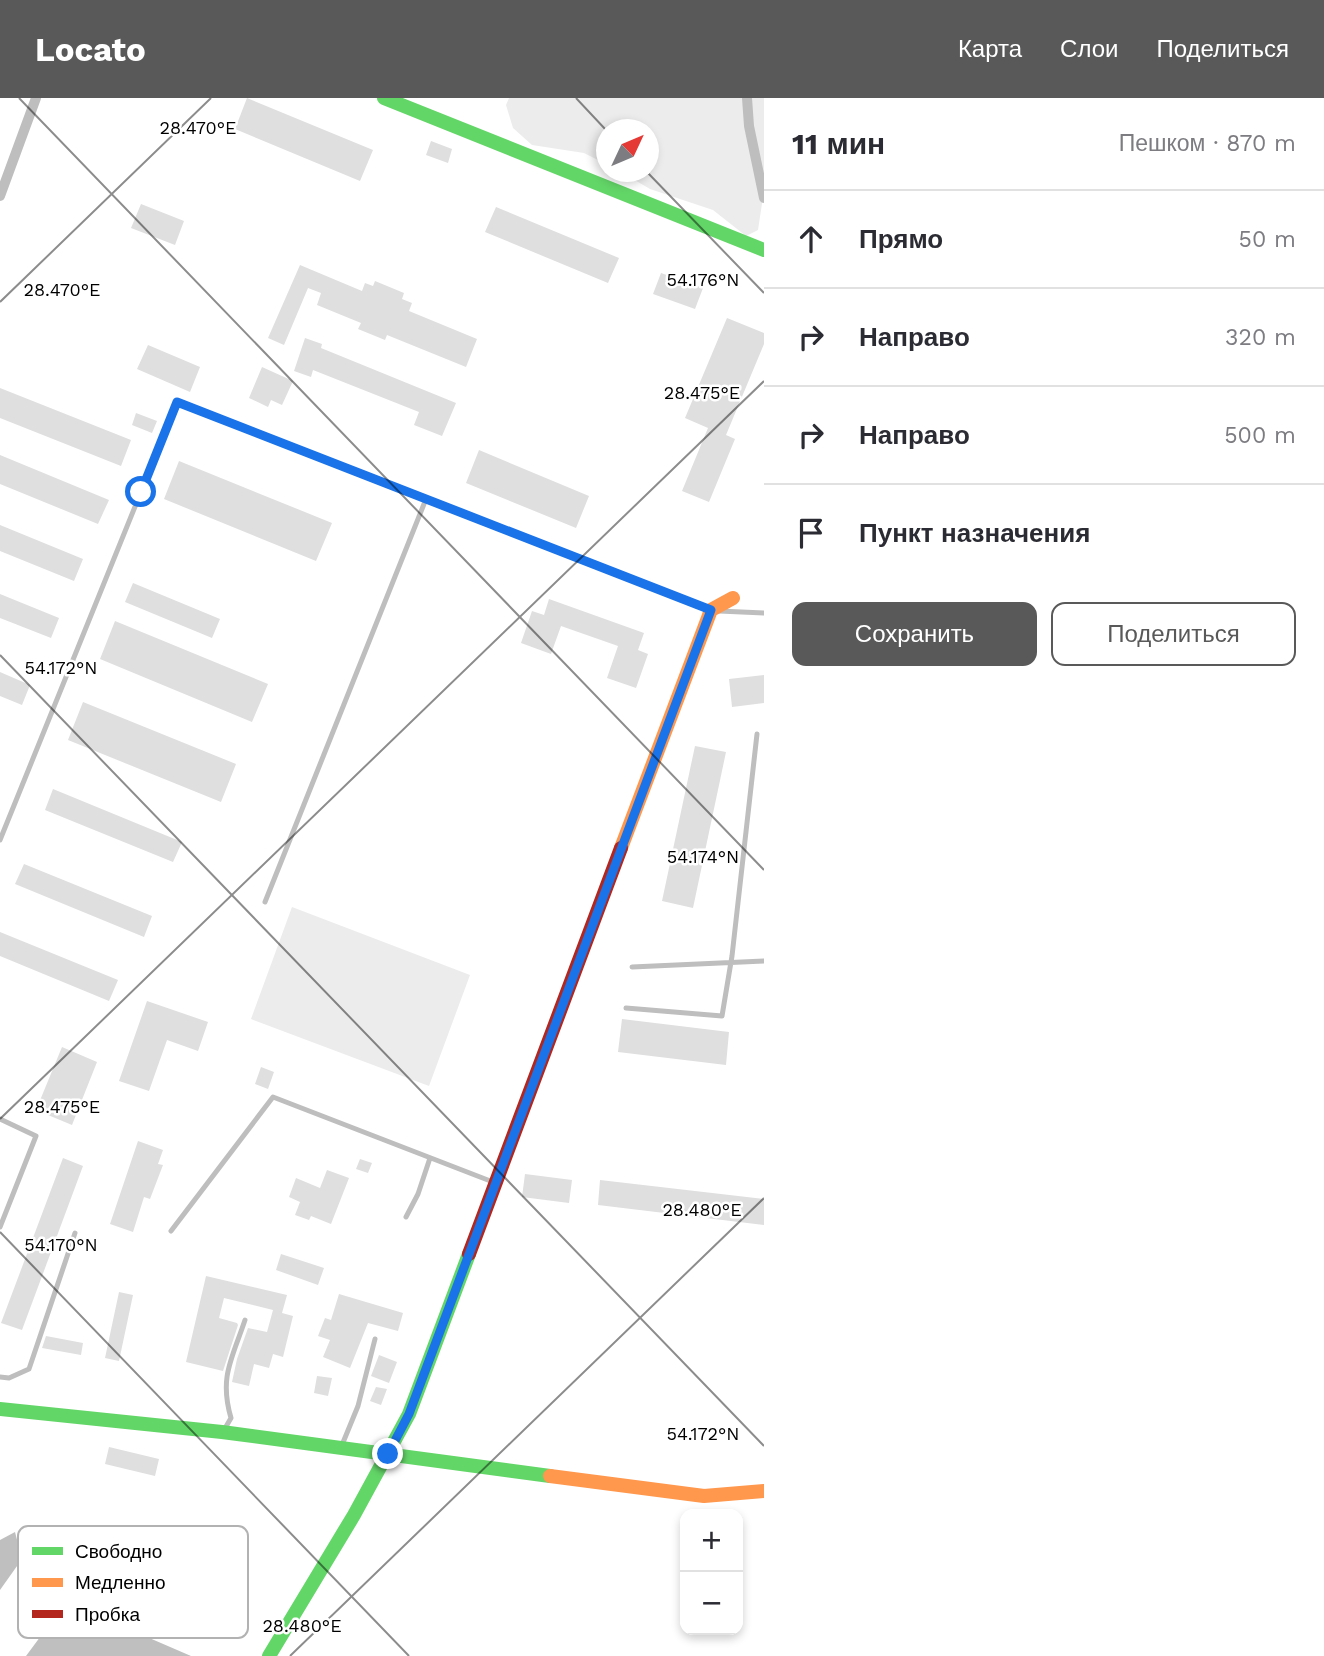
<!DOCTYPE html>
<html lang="ru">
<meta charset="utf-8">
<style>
body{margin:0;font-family:"Work Sans",sans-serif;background:#f2f2f3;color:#2b2b33}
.controls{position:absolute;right:21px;bottom:21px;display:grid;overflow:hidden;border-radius:14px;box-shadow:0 4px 10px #0003}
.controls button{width:63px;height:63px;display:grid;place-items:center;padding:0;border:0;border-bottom:2px solid #e1e1e2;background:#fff;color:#2b2b33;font:35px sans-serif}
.compass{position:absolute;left:596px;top:21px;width:63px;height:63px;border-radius:50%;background:#fff;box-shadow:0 4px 10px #0003;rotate:46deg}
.stop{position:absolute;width:21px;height:21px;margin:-16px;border:5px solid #1a73e8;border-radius:50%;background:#fff}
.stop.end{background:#1a73e8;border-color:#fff;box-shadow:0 2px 7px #0008}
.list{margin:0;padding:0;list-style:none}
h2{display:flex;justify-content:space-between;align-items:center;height:91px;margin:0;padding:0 28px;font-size:30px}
h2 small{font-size:23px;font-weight:400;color:#7c7c81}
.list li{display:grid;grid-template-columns:46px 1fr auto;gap:21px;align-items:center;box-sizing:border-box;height:98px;padding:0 28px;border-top:2px solid #e1e1e2}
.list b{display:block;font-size:26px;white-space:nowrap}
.list em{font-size:23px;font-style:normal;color:#7c7c81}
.actions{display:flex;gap:14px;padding:21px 28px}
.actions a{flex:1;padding:16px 0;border:2px solid #595959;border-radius:14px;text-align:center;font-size:24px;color:#595959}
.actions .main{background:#595959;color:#fff}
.icon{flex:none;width:38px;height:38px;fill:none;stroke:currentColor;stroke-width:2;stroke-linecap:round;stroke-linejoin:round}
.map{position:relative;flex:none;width:764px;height:1558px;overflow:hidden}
header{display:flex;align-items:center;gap:42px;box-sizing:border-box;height:98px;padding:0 35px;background:#595959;color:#fff}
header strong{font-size:33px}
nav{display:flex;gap:38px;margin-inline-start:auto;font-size:24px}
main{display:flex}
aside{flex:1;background:#fff}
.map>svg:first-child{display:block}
.green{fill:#ececec}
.water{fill:#bfbfbf}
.building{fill:#dfdfdf}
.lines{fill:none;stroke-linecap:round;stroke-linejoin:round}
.lane{stroke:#bebebe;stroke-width:5}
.street{stroke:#bebebe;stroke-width:10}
.fast{stroke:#63d668;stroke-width:14}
.slow{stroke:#ff974d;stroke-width:14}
.jam{stroke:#b3261e;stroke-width:14}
.route{stroke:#1a73e8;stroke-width:9}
.ticks{fill:none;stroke:#000;stroke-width:2;stroke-opacity:0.45}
.key{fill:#fff;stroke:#b2b2b2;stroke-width:2}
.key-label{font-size:19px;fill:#000}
.ticks-label{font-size:18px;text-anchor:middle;fill:#000;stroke:#fff;stroke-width:5;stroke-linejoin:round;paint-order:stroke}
</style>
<header>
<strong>Locato</strong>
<nav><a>Карта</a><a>Слои</a><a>Поделиться</a></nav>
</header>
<main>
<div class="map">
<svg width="764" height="1558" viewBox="0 0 764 1558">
<rect width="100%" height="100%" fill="#fff"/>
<path class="green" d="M509 0H764V100L763 99 758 132 746 138 713 112 650 91 621 74H648V32H606V66L584 55 532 47 513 30 506 7Z
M292 809 470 877 429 988 251 921Z"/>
<path class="water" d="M15 1434 22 1461 0 1492V1442Z
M66 1504 191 1558H26Z"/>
<path class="building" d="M247 0 373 52 360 83 235 31Z
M431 43 452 51 448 65 426 57Z
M141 106 184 123 175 147 131 130Z
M496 109 619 160 608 185 485 134Z
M300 167 362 193 365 185 373 188 375 183 404 195 402 201 412 205 409 213 477 241 466 269 387 237 385 242 358 231 361 225 317 207 321 195 308 190 284 247 268 240Z
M661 175 703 190 695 211 653 196Z
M727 220 764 235V246L726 337 735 341 709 404 682 393 708 330 685 320Z
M305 240 322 246 321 250 456 305 442 338 414 327 419 314 313 272 311 279 294 273Z
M148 247 200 269 190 294 137 271Z
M262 269 293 283 282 307 271 302 268 309 249 300Z
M0 290 131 342 121 368 0 320Z
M136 315 157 323 152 335 132 327Z
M479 352 589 398 576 430 466 385Z
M0 357 109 402 98 426 0 386Z
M179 363 332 425 316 463 164 401Z
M0 427 83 461 74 483 0 453Z
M133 485 220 521 212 540 125 504Z
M0 496 59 520 51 540 0 520Z
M549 501 644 535 638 552 648 556 636 590 607 580 618 548 561 528 551 556 521 545 532 513 544 517Z
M115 523 268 586 252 624 100 561Z
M0 574 30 587 22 607 0 598Z
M764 577V605L732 609 729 581Z
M83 604 236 666 221 704 68 642Z
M695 648 726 654 693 810 662 803Z
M53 691 182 744 173 764 45 712Z
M24 766 152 818 144 839 15 786Z
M0 834 118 882 109 903 0 858Z
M147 903 208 924 198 953 167 942 149 993 119 983Z
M622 921 729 934 726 967 618 954Z
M62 949 97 964 72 1027 36 1012Z
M261 969 274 974 268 991 255 986Z
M138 1043 163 1052 158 1066 163 1067 150 1101 144 1099 133 1134 110 1126Z
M63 1060 83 1068 22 1232 1 1225Z
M360 1061 372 1065 368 1075 356 1071Z
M327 1072 349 1080 331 1126 311 1118 309 1122 295 1117 300 1104 289 1099 296 1080 320 1090Z
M525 1076 572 1082 569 1105 522 1099Z
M600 1082 764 1101V1127L598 1107Z
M281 1156 324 1170 318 1187 276 1172Z
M206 1178 287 1197 282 1215 293 1218 283 1259 273 1256 269 1270 254 1266 249 1288 232 1284 237 1261 248 1230 267 1234 273 1212 224 1200 219 1220 237 1225 238 1227 223 1273 186 1264Z
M119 1194 133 1197 119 1263 105 1260Z
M339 1196 403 1215 398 1233 368 1225 350 1270 323 1259 330 1242 318 1238 325 1220 331 1222Z
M46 1238 83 1245 81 1257 42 1250Z
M379 1257 397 1264 389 1285 371 1278Z
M317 1278 332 1280 328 1298 314 1295Z
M376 1289 387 1291 381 1307 370 1303Z
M109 1349 159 1361 155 1378 105 1366Z"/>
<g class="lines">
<path class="lane" d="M719 513 764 515
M0 742 177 305 710 512
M265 804 426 401
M632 869 764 863
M626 910 722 918 732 858 757 636
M0 1021 36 1038 0 1129
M406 1119 418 1096 430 1060
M171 1133 273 999 493 1084
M0 1279 9 1280 29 1271 75 1135
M224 1332 231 1320C219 1279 232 1261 245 1222
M342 1347 358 1308 375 1241"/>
<path class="street" d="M747 0 749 28 764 100
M0 98 36 0"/>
<path class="fast" d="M384 0 764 152
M0 1311 222 1334 550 1378
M269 1558 354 1417 409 1316 469 1156"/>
<path class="slow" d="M621 750 711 512 733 500
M550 1378 704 1398 764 1393"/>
<path class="jam" d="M469 1156 621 750"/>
</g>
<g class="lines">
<path class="route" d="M141 394 177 304 711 512 409 1316 388 1356"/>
</g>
<path class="ticks" d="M19 0 764 772M576 0 606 32M647 74 764 195M0 204 211 0M0 557 764 1348M0 1021 764 283M0 1134 409 1558M290 1558 764 1100"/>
<rect x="18" y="1428" width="230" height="112" rx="10" class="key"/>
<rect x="32" y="1449" width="31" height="8" fill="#63d668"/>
<rect x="32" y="1480" width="31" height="9" fill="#ff974d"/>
<rect x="32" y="1512" width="31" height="8" fill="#b3261e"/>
<g class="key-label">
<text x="75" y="1460">Свободно</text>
<text x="75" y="1491">Медленно</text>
<text x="75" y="1523">Пробка</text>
</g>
<g class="ticks-label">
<text x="198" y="36">28.470°E</text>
<text x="703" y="188">54.176°N</text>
<text x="62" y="198">28.470°E</text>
<text x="702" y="301">28.475°E</text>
<text x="61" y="576">54.172°N</text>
<text x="703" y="765">54.174°N</text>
<text x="62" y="1015">28.475°E</text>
<text x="702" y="1118">28.480°E</text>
<text x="61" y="1153">54.170°N</text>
<text x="703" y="1342">54.172°N</text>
<text x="302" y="1534">28.480°E</text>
</g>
</svg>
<div class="controls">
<button>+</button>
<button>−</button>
</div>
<svg class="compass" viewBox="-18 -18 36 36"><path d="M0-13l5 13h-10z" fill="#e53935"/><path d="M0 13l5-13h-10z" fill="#7c7c81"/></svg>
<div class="stop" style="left:141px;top:394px"></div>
<div class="stop end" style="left:388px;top:1356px"></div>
</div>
<aside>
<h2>11 мин<small>Пешком · 870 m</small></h2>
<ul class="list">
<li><svg class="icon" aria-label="ahead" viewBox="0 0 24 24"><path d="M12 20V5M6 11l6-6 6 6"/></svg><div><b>Прямо</b></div><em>50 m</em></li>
<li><svg class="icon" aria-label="right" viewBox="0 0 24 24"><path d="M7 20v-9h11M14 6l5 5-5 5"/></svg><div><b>Направо</b></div><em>320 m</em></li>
<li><svg class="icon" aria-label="right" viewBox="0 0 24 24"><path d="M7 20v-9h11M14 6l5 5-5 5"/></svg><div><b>Направо</b></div><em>500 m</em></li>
<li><svg class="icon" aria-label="arrive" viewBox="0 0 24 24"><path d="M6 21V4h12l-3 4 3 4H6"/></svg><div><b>Пункт назначения</b></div></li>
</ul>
<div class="actions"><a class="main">Сохранить</a><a>Поделиться</a></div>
</aside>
</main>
